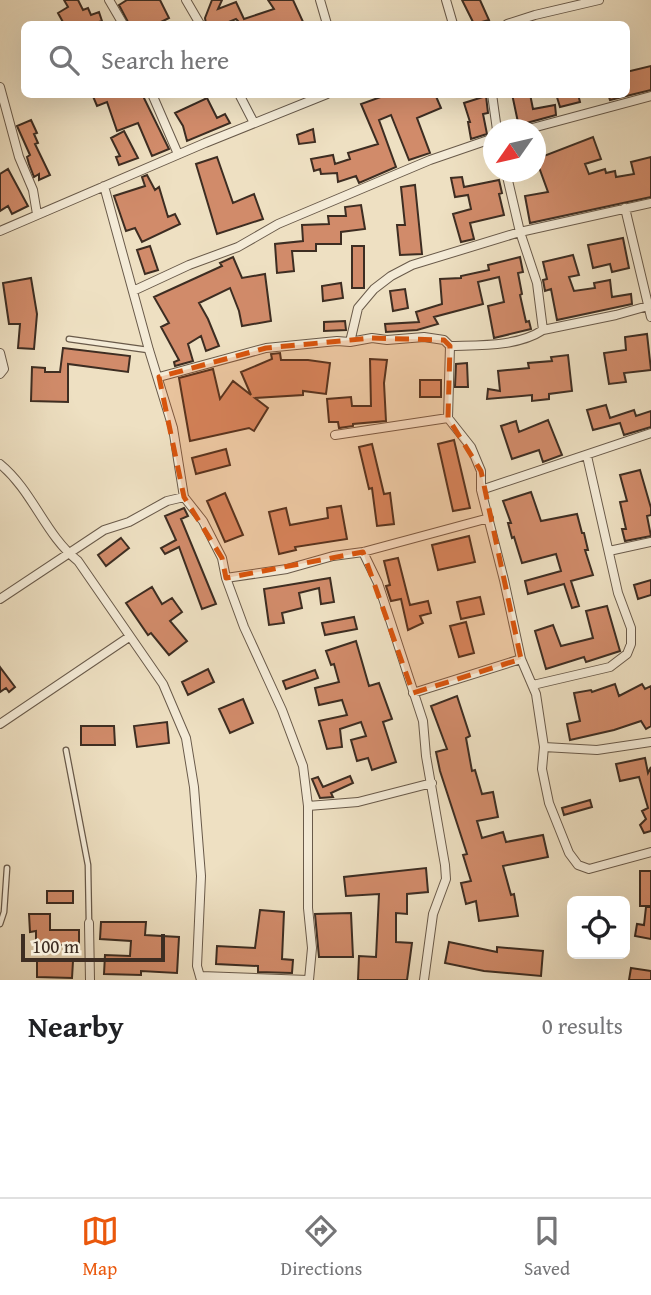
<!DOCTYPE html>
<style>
body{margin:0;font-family:"Gentium Book Plus",serif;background:#f2f2f2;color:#202124}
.controls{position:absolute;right:21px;bottom:21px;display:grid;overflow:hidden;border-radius:10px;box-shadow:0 7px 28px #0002}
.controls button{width:63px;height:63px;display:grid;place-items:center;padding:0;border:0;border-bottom:2px solid #e0e0e0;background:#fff;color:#202124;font:35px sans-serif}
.compass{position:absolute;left:483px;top:119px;width:63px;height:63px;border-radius:50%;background:#fff;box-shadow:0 7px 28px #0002;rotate:236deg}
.scale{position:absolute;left:21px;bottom:18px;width:144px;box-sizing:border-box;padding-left:7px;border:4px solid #3d2d22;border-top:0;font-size:19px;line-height:24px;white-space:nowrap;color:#3d2d22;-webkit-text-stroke:5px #f4ebd7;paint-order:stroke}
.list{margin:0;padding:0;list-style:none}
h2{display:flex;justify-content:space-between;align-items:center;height:91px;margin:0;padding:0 28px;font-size:30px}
h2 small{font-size:23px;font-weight:400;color:#757577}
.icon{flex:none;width:38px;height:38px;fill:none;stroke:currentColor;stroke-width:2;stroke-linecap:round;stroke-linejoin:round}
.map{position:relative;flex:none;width:651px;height:980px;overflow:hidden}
.search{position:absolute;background:#fff;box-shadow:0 7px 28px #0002;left:21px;right:21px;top:21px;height:77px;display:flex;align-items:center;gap:18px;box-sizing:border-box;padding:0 24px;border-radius:10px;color:#757577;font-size:26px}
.sheet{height:217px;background:#fff}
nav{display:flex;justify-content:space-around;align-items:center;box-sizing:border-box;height:98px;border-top:2px solid #e0e0e0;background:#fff;font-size:19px;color:#757577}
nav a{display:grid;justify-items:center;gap:4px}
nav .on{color:#ea580c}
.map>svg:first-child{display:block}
.building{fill:#d18b6a;stroke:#3d2d22;stroke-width:2}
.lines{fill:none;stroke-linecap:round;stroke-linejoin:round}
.service-casing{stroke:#695a4a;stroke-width:7}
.minor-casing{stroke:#695a4a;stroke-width:10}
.service{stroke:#f4ebd7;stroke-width:4.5}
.minor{stroke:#f4ebd7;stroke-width:8}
.marked{fill:#d7550e;fill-opacity:0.2;stroke:#d7550e;stroke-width:5;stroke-dasharray:14 9;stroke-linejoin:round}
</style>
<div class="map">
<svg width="651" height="980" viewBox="0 0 651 980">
<rect width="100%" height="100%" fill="#eee0c2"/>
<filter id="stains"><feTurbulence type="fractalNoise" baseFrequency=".00286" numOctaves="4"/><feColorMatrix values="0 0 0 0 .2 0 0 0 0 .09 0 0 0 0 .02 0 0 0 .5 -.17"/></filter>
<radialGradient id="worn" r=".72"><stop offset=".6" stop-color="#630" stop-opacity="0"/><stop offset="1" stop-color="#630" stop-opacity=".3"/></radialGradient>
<path class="building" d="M64 0H78L83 10 88 8 91 15 99 12 102 21 92 24H64L58 13 68 7Z
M127 0H160L169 18 157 24H129L119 5Z
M212 0H222L218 9 236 2 244 19 274 9 268 0H293L304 24H233L238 21 236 19 224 24H206L205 18Z
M462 0H480L489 20 474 24Z
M651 66V90L610 100 608 94H626V72Z
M92 94H142L169 149 152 156 138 123 117 131 107 102 97 106Z
M389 94H435L441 108 417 118 430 153 409 160 391 115 379 120 396 167 359 183 356 176 338 182 337 173 321 174 320 169 314 171 311 159 333 155 335 164 350 159 348 153 378 144 361 104Z
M512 94H530L533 109 555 105 556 115 523 124 519 127Z
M556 94H578L580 102 560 107Z
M486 96 488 113 483 114 487 134 471 139 468 122H470L464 103Z
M207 98 217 118 225 114 230 123 187 141 183 126 175 113Z
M31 120 37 133 34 134 38 143 35 144 50 175 39 180V174L34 177 29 164 27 157 30 155 17 126Z
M313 129 315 142 299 144 297 135Z
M124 131 138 158 119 165 116 157 120 156 111 138Z
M593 137 601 159 585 164 589 174 605 169 606 173 615 171 616 177 634 174 631 162 651 157V197L530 223 525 196 548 192 536 159Z
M217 157 233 203 254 194 263 219 217 234 196 164Z
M8 169 28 206 12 214 8 206 0 211V174Z
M147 175 155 190 159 187 168 217 175 214 180 224 142 242 135 228 126 231 114 196 145 186 142 177Z
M462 177 464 187 499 180 502 193 499 194 504 215 470 223 474 239 461 242 453 214 471 209 468 195 455 197 451 178Z
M415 185 422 254 400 255 397 225H405L401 187Z
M361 205 365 229 341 232V244H316V251H292L294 271 277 273 275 244 303 241 302 225 329 224 328 216H346L345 207Z
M623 238 629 268 612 272 610 264 593 268 588 245Z
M150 246 158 270 145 274 137 250Z
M352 246H364V288H352Z
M573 255 579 275 569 277 574 291 595 288 594 283 610 280 612 297 631 294 632 304 557 320 551 289 545 291 543 280 547 279 543 262Z
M233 257 242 278 265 274 271 321 242 326 239 311 230 288 199 303 208 319 219 346 206 351 201 336 188 344 193 361 175 366 174 362 179 360 161 327 169 323 154 297 222 266 220 263Z
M520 257 523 272 518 273 522 294 520 295 526 322 529 321 531 329 494 338 488 306 504 302 499 277 478 282 483 304 434 317 438 324 417 330 386 332 385 324 419 322 416 312 442 304 440 279 461 278V276L489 270 488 265Z
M31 278 37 314 34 349 18 348 20 324H9L3 283Z
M341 283 343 298 323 301 322 286Z
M405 289 408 308 393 311 390 291Z
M345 321 346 330 324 331V322Z
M647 334 651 370 624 373 626 382 609 384 604 353 626 350 625 337Z
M63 348 130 356 128 372 68 364V402L31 401 32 367 45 368V372H60Z
M280 353 281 360H308L330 363 326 394 303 391V395L255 398 268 408 254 431 249 428 190 441 179 378 213 369 220 399 233 381 251 395 241 372 272 359 271 354Z
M568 355 572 391 549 394V399L532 401V395L487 399 488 389 500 391 498 371 529 368 528 363 552 361 551 357Z
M370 359 387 360 384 383 386 421 353 424V426L339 428 338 422H329L327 399 351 397 352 406H371Z
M467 363 468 387H455L456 364Z
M420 380H441V397H420Z
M606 405 610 418 634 410 636 416 651 411V427L624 435 620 423 593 430 587 410Z
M548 420 562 455 543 462 539 450 512 459 501 426 516 421 519 432Z
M454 440 470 508 453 511 438 444Z
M372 444 384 494 390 493 394 524 377 526 372 488 369 489 359 447Z
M226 449 230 465 196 474 192 458Z
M640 470 651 508V515L647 516 651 536 625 541 622 529H626L620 502 627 501 620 475Z
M531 492 541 521 577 514 582 533H584L588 550H585L593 575 571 581 579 606 572 608 564 584 528 594 525 581 561 571 556 554 522 563 514 537 512 538 508 523H511L503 501Z
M225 493 243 535 225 542 207 501Z
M341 506 347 539 295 547 296 550 279 554 269 512 286 508 290 525 328 518 327 508Z
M184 508 188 516 181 519 216 604 202 609 179 547 165 554 161 548 176 540 165 516Z
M469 536 475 562 438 570 432 545Z
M121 538 129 548 106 566 98 555Z
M398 558 410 605 428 601 431 613 420 616 423 623 408 630 401 599 391 601 386 586 390 585 384 561Z
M330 578 334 602 321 604 319 588 299 593 302 608 282 613 284 623 269 625 264 589Z
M651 580V595L638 599 634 585Z
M152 587 162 604 172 598 182 612 170 621 187 641 169 655 151 633 148 635 126 603Z
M480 597 484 614 461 619 457 602Z
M607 606 620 651 586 662 584 657 546 669 535 631 553 625 561 646 593 638 586 611Z
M354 617 357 629 325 635 322 623Z
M466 622 474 653 459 657 450 626Z
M356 641 369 686 379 683 392 719 383 722 396 762 372 770 368 758 357 761 351 740 366 736 361 722 340 729 342 747 327 749 319 721 347 715 342 700 319 705 315 688 339 682 334 664 331 665 326 651Z
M0 667 15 687 9 692 6 688 0 692Z
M208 669 214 682 188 695 182 682Z
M315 670 318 678 286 689 283 681Z
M615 684 619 696 642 684 645 689 651 686V726L646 729 641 721 614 730 570 740 567 724 580 721 574 693 591 690 592 692Z
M457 696 470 736 466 738 472 771 475 770 482 794 493 792 498 817 477 821 482 838 503 832 506 842 543 835 548 857 503 866 511 895 514 894 518 916 479 921 476 901 466 904 461 883 471 881 463 855 467 854 440 771 436 752 447 749 431 706Z
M243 699 253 723 230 733 219 709Z
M167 722 169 743 137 747 134 726Z
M81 726H114L115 745H81Z
M645 758 648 773 651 767V831L644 833 640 825 646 819 642 811 648 808 639 777 620 781 616 764Z
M350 776 353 783 331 793 333 797 320 798 312 779 318 777 323 787Z
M590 800 592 807 564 815 562 808Z
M426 868 428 892 407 894V914L396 913V942L412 943 407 980H358L359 956 376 957 379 894 346 896 344 877Z
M640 871H651V906H640Z
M47 891H73V903H47Z
M646 907H651V939L635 936 637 924 644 925Z
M260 910 284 912 282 959 293 960 292 973 258 972V966L216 964 217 946 255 948Z
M351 913 353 957H319L315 914Z
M29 914H50V930H79V954H72V945H36V931L30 932Z
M101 922H146L145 935 179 937 177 973 141 971V975L104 974 105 955 130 956 131 941 100 939Z
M449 942 497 952V947L543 951 541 976 484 971 445 963Z
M37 960 73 961 72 978 37 977Z
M631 968 651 971V980H629Z"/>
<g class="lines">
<g class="service-casing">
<path id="service" d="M69 339 148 350
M66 750 88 865 89 923
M0 924 4 912 7 868"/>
</g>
<g class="minor-casing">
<path id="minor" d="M109 0 123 24
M186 0 200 24
M320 0 327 24
M446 0 453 24
M507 24 535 15 599 0
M0 87 19 157 33 190 37 214
M152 94 178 154
M239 94 254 123
M492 94 497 130
M525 130 651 96
M506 172 520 232 537 283 543 330
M104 186 149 350 173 428 184 497 203 521 222 558 226 578 244 627 282 710 303 766 308 806V908L312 948 309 980
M625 208 651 317
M0 231 205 143 327 94
M133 291 189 265 238 247 278 224 430 160 494 138
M350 342 358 308 374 289 391 276 412 265 520 232 651 203
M450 346 448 418 471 447 481 471V490L504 580 521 659 536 694 544 747 542 769 549 803 569 853 578 865 589 869 651 852
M0 353 4 369 0 374
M159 377 266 348 337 341 350 342 372 338 387 340 424 337 444 340 450 346C480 345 517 347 543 330L616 315 648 306
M335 435 448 418
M0 464C33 491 45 535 78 561L163 684 186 738 194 787 201 876 197 966 201 980
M481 490 651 433
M609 551 651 542
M363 552 378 583 423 721 426 756 445 865 446 879 433 914 424 980
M226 578 287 569 333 556 363 552 489 518
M0 599 104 530 129 522 167 501 184 497
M533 685 610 667 627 654 631 644V628L618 593 587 456
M413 693 521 659
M0 724 129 637
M544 747 597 750 651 742
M308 806 358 802 432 783
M89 923 90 980
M201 976 308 980"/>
</g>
<use href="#service" class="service"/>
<use href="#minor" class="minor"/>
</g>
<path class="marked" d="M372 338 444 340 450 346 448 418 481 471 521 659 413 693 363 552 226 578 222 558 184 497 159 377 266 348Z"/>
<rect width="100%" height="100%" filter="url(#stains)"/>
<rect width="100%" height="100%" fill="url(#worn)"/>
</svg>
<div class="controls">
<button><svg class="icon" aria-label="locate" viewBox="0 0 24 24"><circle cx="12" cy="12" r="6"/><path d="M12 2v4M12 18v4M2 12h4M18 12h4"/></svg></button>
</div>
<svg class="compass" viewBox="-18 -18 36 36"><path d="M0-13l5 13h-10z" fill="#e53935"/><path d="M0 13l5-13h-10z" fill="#757577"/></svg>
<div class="scale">100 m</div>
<div class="search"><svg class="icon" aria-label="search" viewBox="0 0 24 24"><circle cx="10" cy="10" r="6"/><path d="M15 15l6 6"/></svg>Search here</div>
</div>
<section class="sheet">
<h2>Nearby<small>0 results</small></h2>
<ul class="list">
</ul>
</section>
<nav>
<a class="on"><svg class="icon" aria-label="map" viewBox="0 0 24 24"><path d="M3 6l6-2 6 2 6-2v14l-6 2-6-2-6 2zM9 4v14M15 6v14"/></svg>Map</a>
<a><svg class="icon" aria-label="directions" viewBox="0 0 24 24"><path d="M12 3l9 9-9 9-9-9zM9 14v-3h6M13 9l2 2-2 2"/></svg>Directions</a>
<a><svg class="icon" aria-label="saved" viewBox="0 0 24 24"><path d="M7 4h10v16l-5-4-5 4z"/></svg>Saved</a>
</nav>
